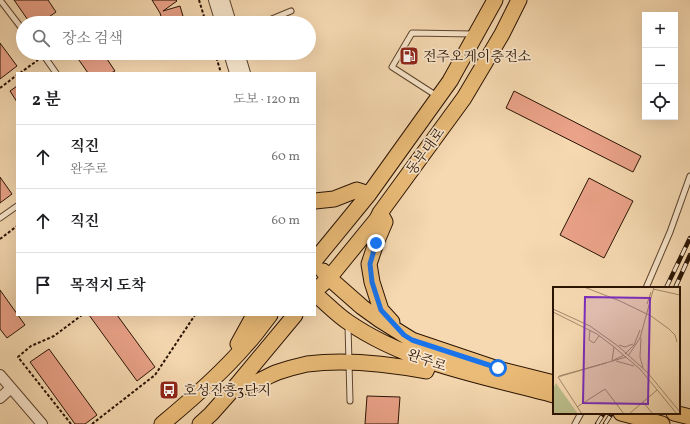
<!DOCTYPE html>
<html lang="ko">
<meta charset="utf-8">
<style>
body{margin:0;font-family:Vollkorn,"Noto Serif KR",serif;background:#f6f6f6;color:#202124}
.controls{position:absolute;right:12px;top:12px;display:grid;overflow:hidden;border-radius:0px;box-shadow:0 4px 16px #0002}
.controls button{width:36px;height:36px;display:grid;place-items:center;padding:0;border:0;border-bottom:1px solid #e0e0e0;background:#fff;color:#202124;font:20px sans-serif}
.stop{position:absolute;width:12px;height:12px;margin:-9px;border:3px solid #1a73e8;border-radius:50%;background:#fff}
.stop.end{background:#1a73e8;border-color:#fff;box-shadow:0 1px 4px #0008}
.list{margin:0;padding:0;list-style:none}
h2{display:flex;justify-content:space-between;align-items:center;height:52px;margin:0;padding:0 16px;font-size:17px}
h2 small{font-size:13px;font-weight:400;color:#757577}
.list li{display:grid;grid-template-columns:26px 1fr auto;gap:12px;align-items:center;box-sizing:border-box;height:64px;padding:0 16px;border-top:1px solid #e0e0e0}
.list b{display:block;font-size:15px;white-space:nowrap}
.list p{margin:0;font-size:13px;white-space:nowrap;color:#757577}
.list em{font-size:13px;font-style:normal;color:#757577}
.icon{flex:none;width:22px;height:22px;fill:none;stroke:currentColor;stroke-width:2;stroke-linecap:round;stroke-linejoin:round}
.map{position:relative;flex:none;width:690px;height:424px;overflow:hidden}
.search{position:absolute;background:#fff;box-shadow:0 4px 16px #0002;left:16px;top:16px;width:300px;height:44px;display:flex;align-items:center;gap:10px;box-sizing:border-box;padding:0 14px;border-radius:22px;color:#757577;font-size:15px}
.panel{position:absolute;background:#fff;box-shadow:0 4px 16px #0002;left:16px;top:72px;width:300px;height:244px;border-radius:0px}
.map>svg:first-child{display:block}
.building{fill:#eaa288;stroke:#2a1303}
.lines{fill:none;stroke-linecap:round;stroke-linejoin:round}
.service-casing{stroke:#5d442e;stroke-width:7}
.minor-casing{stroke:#5d442e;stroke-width:12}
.primary-casing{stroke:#2a1303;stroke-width:17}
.path{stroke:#2a1303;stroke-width:2;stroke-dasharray:3 2;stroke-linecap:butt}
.service{stroke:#f9e6cc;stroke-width:5}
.minor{stroke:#f9e6cc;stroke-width:10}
.primary{stroke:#ebbc78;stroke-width:15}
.rail-casing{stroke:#2a1303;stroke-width:4.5}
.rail{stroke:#f9e6cc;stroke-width:3;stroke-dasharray:9;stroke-linecap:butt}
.route{stroke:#1a73e8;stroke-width:5}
.labels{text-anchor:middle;stroke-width:3.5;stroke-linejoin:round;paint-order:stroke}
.poi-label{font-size:14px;fill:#2a1303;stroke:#f9e6cc;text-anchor:start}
.street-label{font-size:14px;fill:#2a1303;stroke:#f9e6cc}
.inset-road{fill:none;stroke:#a48a6b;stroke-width:1}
.view{fill:#7b2cbf;fill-opacity:0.15;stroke:#7b2cbf;stroke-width:2}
.inset-edge{fill:none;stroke:#2a1303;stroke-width:2}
</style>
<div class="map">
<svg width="690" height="424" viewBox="0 0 690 424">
<rect width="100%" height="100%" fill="#f6d9b1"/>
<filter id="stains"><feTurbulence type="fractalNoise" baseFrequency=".005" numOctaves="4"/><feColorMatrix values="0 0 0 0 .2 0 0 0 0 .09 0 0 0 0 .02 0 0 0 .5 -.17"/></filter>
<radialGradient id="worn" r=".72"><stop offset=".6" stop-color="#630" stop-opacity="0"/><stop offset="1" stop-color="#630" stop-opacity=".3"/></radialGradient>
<path class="building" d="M14 0H48L56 12 40 23H30Z
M152 0H176L177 1 163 11 180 6 185 23H163L160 13Z
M0 43 17 66 0 79Z
M74 53H103L115 71 111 73H88Z
M17 86V102L10 91Z
M514 91 641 156 633 172 506 108Z
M0 177 12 194 0 203Z
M589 178 633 201 604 258 560 235Z
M0 290 25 325 7 338 0 329Z
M89 315H117L155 367 137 381Z
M49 349 97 415 85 424H75L30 362Z
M367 396 400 397 398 424H365Z"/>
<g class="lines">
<g class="service-casing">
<path id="service" d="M0 0 23 30
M262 23 291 11
M42 53 56 73
M437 96 392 67 412 33 473 34
M0 218 17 206
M646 288 670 232 690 176
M348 325 350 401
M575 424 581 413"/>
</g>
<g class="minor-casing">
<path id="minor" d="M214 0 221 23
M224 0 231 23
M229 53 235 73
M239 53 245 73
M0 375 42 424
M0 398 11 388"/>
</g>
<g class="primary-casing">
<path id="primary" d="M315 201 334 199 357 190 369 194
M380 213 385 222 376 243 369 264 372 282 381 310 392 322
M315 260 369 194 450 81 495 0
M323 271 329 278 362 307 380 320 412 340 498 369 554 383
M315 291 329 278 377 219 380 213 464 98 502 34 519 0
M315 294C326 303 336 314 348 322 409 364 484 376 554 395
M238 344 254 315
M235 387C250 389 264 377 278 372 287 369 298 366 307 364 345 359 389 364 426 371L430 362
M621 413 662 424
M674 413 690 417
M162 424C191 400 220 375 245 346 254 337 262 325 270 315
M200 424 211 414 235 387 295 315"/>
</g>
<path class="path" d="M199 0 206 23
M215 53 221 73
M20 73 38 60
M0 88 17 75
M0 239 17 226
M71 424 18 357 31 346 54 336 82 315
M92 424 155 375 195 315"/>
<use href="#service" class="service"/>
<use href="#minor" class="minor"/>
<use href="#primary" class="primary"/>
<g class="rail-casing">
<path id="rail" d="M666 288 690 238
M675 288 690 255
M597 424 604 413
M605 424 612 413"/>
</g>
<use href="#rail" class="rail"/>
</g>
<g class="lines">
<path class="route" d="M376 243 370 264 372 282 381 310 404 335 412 340 498 368"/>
</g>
<defs>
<g id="fuel-square" transform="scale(1)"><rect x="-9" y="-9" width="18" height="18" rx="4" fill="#8f2418" stroke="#f9e6cc"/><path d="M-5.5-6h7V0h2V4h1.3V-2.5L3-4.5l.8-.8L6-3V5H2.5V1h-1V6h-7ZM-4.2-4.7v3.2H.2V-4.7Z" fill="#fff"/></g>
<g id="bus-square" transform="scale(1)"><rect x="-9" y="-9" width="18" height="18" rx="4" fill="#8f2418" stroke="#f9e6cc"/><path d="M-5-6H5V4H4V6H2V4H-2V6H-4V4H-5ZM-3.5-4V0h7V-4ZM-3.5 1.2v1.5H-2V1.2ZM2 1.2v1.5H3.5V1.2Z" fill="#fff"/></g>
</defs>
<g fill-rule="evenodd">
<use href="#fuel-square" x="409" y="56"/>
<use href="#bus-square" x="169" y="390"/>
</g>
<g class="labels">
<g class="poi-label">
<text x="423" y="61">전주오케이충전소</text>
<text x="183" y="395">호성진흥3단지</text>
</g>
<g class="street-label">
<text transform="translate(425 151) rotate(-54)" y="5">동부대로</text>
<text transform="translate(427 360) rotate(19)" y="5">완주로</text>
</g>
</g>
<g transform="translate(553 287)">
<rect width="127" height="127" fill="#f6d9b1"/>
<path d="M3 96 25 127H0V102Z" fill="#bcbf8c"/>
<path class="inset-road" d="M31 0 67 14 98 29 116 42 122 48 124 55M100 2 127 8M94 17 98 5M0 22 37 39 65 59 94 85 127 125M0 25 44 47 61 60 87 82 124 127M37 43 36 53 41 56 46 49M88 51 87 70 90 81M66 58 72 60 80 57M72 67 81 58 87 43M75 69 87 51 101 0M59 74 71 68M59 74 61 60M63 74 81 79M6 89 53 76M5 90 73 70M5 90 29 127M90 115 100 127M24 120 52 102 71 127M76 127 104 103"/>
<path class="view" d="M32 10 97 11 95 117 30 116Z"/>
<rect width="127" height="127" class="inset-edge"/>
</g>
<rect width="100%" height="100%" filter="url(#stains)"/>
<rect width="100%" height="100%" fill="url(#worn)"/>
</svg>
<div class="controls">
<button>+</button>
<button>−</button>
<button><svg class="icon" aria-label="locate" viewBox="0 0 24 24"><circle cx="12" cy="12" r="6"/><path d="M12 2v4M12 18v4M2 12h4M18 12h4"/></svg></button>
</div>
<div class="stop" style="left:498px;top:368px"></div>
<div class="stop end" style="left:376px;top:243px"></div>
<div class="search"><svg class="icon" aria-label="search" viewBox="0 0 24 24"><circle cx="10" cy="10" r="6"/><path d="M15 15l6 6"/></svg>장소 검색</div>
<section class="panel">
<h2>2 분<small>도보 · 120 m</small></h2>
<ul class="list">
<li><svg class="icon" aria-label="ahead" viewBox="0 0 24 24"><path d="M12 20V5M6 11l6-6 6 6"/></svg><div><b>직진</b><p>완주로</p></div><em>60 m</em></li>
<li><svg class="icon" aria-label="ahead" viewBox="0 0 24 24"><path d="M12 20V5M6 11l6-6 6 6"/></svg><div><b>직진</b></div><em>60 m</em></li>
<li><svg class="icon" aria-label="arrive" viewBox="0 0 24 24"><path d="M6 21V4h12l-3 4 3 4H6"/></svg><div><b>목적지 도착</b></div></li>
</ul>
</section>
</div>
